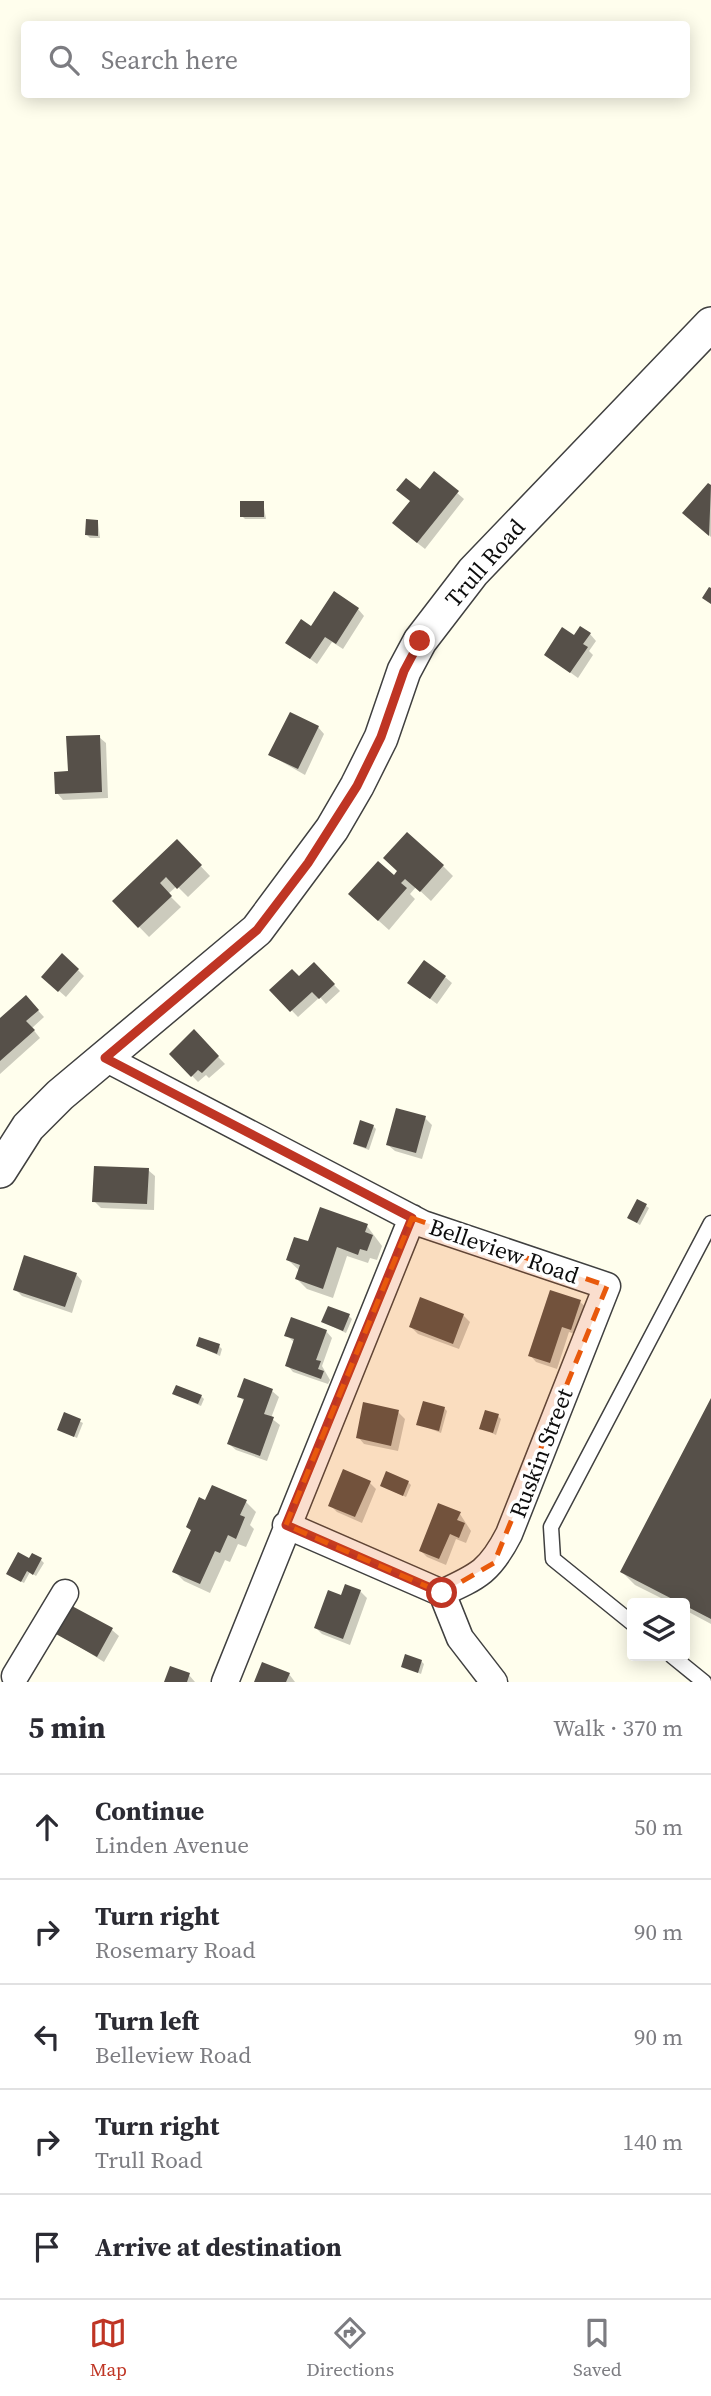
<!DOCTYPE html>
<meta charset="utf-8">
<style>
body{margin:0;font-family:"Source Serif 4",serif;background:#f7f7f7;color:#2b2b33}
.controls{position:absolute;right:21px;bottom:21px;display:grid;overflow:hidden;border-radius:7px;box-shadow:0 4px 18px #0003}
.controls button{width:63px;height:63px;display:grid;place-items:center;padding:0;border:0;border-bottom:2px solid #e1e1e2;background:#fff;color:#2b2b33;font:35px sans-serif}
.stop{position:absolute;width:21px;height:21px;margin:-16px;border:5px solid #bf3524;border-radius:50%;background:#fff}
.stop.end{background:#bf3524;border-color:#fff;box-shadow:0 2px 7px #0008}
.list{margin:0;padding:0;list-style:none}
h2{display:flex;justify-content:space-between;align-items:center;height:91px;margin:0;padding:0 28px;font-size:30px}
h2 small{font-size:23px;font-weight:400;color:#7c7c81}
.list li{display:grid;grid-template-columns:46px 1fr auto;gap:21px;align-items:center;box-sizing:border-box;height:105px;padding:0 28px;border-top:2px solid #e1e1e2}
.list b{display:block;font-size:26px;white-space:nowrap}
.list p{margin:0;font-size:23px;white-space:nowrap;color:#7c7c81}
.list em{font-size:23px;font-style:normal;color:#7c7c81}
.icon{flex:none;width:38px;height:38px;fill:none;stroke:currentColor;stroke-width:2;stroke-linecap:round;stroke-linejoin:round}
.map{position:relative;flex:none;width:711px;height:1682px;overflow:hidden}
.search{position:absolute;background:#fff;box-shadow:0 4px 18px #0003;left:21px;right:21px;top:21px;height:77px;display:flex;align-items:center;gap:18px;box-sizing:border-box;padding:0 24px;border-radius:7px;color:#7c7c81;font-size:26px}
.sheet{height:616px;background:#fff}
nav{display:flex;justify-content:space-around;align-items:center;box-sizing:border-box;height:98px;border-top:2px solid #e1e1e2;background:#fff;font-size:19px;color:#7c7c81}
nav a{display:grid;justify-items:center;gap:4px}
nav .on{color:#bf3524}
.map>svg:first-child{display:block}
.shadow{fill:#0003}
.building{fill:#565049}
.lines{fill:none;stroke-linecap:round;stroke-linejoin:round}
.service-casing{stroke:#404040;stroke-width:17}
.minor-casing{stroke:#404040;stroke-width:29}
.tertiary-casing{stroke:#404040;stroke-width:36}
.service{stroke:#fff;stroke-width:14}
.minor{stroke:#fff;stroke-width:26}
.tertiary{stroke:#fff;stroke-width:33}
.route{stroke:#bf3524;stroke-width:9}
.marked{fill:#e8590c;fill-opacity:0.2;stroke:#e8590c;stroke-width:5;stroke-dasharray:14 9;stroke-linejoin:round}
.labels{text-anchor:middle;stroke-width:7;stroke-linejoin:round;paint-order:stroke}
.street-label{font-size:23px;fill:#0d0d0d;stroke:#fff}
</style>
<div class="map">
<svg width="711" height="1682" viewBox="0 0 711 1682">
<rect width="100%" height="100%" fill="#fffeed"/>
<path class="shadow" d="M434 473 464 499 425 549 401 530 420 491Z
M709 485 711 487V537L691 520Z
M263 502 266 519H245L242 516Z
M98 522 100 538H90L87 535Z
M358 609 364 616 343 649 332 642 317 664 287 642Z
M590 634 596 641 589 651 593 655 578 678 546 655 574 638Z
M318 727 324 734 305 775 270 755Z
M99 737 106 743 108 798 63 800 57 793Z
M177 841 210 876 188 897 177 886 168 894 181 907 149 937 114 901Z
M443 866 453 876 431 901 416 887 410 894 415 899 389 930 360 904 394 877Z
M314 964 340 991 326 1004 320 997 298 1017 272 990 299 977Z
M78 970 84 976 66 997 50 983Z
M445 977 452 983 437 1004 409 983Z
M32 1004 44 1017 32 1028 40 1038 0 1074V1020Z
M194 1032 225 1064 209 1078 206 1075 198 1082 171 1054Z
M425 1118 432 1125 422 1159 395 1151 388 1145Z
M373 1126 376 1129 369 1150 358 1146 355 1143Z
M148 1170 155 1176 154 1210 101 1208 94 1201Z
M646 1206 649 1208 640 1225 629 1218Z
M367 1226 382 1246 377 1260 370 1258 368 1263 347 1256 333 1298 307 1289 297 1279 300 1271 288 1260 309 1244Z
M76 1274 82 1281 72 1313 22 1296 15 1289Z
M580 1302 587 1308 578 1335 569 1332 557 1369 536 1362 530 1355Z
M463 1315 470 1322 459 1349 418 1334 411 1327Z
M349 1316 352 1319 346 1333 323 1322Z
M326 1331 332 1338 322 1366 330 1380 328 1384 293 1372 287 1365 295 1343 286 1335Z
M198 1346H219L222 1349 220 1356Z
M272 1391 279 1397 271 1418 280 1425 267 1461 236 1450 229 1444 245 1402 239 1396Z
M174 1394 201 1396 204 1399 201 1406Z
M711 1402V1624L685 1610V1603H671L635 1585 622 1572Z
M444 1408 447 1411 441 1433 418 1424Z
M398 1412 405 1419 398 1451 364 1444 358 1437Z
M65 1414 83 1423 77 1438 59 1429Z
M498 1416 501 1419 496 1435 481 1428Z
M408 1482 411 1485 406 1497 382 1486Z
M370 1483 376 1489 362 1523 337 1512 330 1505Z
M206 1502H246L256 1512 250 1525 254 1529 246 1547 238 1544 230 1562 225 1560 210 1593 184 1581 174 1571 192 1532 188 1527Z
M460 1514 471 1531 466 1543 456 1539 446 1565 427 1557 421 1551Z
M41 1560 44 1563 36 1576 30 1572 24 1583 11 1576 30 1561Z
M360 1591 367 1598 350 1645 322 1634 316 1628Z
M112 1630 119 1636 104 1662 59 1634Z
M421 1661 424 1664 421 1674 403 1666Z
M289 1674 295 1682H256Z
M189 1675 195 1682H166Z"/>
<path class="building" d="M434 471 459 491 417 543 392 523 410 501 396 490 406 478 420 489Z
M708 483 711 485 709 536 682 513Z
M240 501H264V517H240Z
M86 519 98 520V536L85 535Z
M709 587 711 588V604L702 598Z
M334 591 359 608 336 644 325 637 310 659 285 643 301 619 311 626Z
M580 626 591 633 583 644 588 647 570 673 544 655 562 627 574 635Z
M290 712 319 726 298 769 268 755Z
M100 735 102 792 55 794 54 772 68 771 66 736Z
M407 832 444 865 420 892 405 879 401 883 407 888 378 921 348 894 378 861 394 875 397 871 383 858Z
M177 839 202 865 177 889 166 877 160 883 172 896 138 928 112 901Z
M62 953 79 969 58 992 41 977Z
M424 960 446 976 430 999 407 983Z
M314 962 335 984 319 999 312 992 290 1012 269 990 292 969 299 976Z
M26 995 39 1010 26 1021 35 1030 0 1061V1018Z
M194 1029 219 1056 202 1073 198 1070 191 1077 169 1054Z
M396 1108 426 1116 416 1153 386 1145Z
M360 1120 374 1125 366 1148 353 1144Z
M94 1166 149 1168 147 1204 92 1202Z
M637 1199 647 1204 637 1223 627 1218Z
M320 1207 368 1224 365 1232 373 1235 367 1251 360 1249 358 1255 337 1247 323 1289 295 1279 300 1265 286 1260 294 1237 308 1241Z
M24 1255 77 1273 65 1307 13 1290Z
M550 1290 581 1300 571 1330 562 1327 550 1363 528 1356Z
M420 1297 464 1314 453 1344 409 1327Z
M328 1306 350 1314 343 1331 321 1322Z
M291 1317 327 1330 316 1360 321 1361 318 1369 324 1371 321 1379 285 1366 294 1339 284 1336Z
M199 1337 220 1344 217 1354 196 1346Z
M244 1378 273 1389 264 1414 274 1417 260 1456 227 1444 244 1399 237 1397Z
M176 1385 202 1395 198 1404 172 1394Z
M711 1398V1619L620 1572Z
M423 1401 445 1407 439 1431 416 1425Z
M363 1402 399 1410 391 1446 356 1438Z
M485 1410 499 1414 493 1433 479 1429Z
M64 1412 81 1419 74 1437 57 1430Z
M343 1469 371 1481 355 1517 328 1506Z
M386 1471 409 1481 403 1496 380 1486Z
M212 1485 247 1500 240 1515 245 1517 236 1539 228 1535 220 1553 215 1551 200 1584 172 1572 191 1530 186 1527 199 1497 205 1500Z
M438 1503 461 1512 457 1520 465 1523 459 1538 450 1534 439 1559 419 1551Z
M18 1552 29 1558 32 1553 42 1558 33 1575 27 1571 21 1582 6 1574Z
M345 1584 361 1590 343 1639 314 1628 328 1590 341 1595Z
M72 1606 113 1628 97 1657 56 1634Z
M405 1654 422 1660 418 1673 401 1667Z
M262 1662 290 1673 286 1682H254Z
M170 1666 190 1673 187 1682H164Z"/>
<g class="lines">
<g class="service-casing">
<path id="service" d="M632 1623 553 1559 551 1527 711 1223
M672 1656 704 1682"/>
</g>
<g class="minor-casing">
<path id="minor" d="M105 1058 423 1224 607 1286 509 1534C490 1571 479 1576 442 1593
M286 1525 442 1593
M442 1593 460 1638 494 1682
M15 1676 65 1593
M225 1682 412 1218"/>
</g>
<g class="tertiary-casing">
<path id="tertiary" d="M0 1171 28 1127 60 1095 257 930 332 829 357 786 381 738 404 671 420 641 473 572 711 324"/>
</g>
<use href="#service" class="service"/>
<use href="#minor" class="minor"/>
<use href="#tertiary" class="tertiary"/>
</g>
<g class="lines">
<path class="route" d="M420 641 404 671 381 737 357 786 308 863 257 930 105 1058 412 1218 286 1525 442 1593"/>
</g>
<path class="marked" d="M412 1218 607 1286 494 1563 442 1593 286 1525Z"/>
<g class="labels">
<g class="street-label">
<text transform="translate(485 563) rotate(-49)" y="8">Trull Road</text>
<text transform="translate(504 1251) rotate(19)" y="8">Belleview Road</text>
<text transform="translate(541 1453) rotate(-69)" y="8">Ruskin Street</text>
</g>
</g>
</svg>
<div class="controls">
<button><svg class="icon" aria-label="layers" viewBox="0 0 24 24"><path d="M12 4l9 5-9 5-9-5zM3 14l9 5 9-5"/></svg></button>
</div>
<div class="stop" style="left:442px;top:1593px"></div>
<div class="stop end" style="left:420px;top:641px"></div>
<div class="search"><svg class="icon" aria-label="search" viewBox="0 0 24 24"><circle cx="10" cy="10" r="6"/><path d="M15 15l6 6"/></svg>Search here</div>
</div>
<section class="sheet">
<h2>5 min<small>Walk · 370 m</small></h2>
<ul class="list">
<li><svg class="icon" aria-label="ahead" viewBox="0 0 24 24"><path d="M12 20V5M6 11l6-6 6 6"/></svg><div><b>Continue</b><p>Linden Avenue</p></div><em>50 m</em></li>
<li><svg class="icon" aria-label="right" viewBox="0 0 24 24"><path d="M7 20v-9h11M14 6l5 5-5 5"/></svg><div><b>Turn right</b><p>Rosemary Road</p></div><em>90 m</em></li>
<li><svg class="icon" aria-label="left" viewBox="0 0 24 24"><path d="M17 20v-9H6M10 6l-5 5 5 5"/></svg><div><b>Turn left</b><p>Belleview Road</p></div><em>90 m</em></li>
<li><svg class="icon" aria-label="right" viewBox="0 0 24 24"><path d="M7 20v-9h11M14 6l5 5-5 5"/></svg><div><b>Turn right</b><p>Trull Road</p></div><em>140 m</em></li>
<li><svg class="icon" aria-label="arrive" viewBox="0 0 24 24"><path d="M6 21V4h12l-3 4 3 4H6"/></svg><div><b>Arrive at destination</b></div></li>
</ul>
</section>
<nav>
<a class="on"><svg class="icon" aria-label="map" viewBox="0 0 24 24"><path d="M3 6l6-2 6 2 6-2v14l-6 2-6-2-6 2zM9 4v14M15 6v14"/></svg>Map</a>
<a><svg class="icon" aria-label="directions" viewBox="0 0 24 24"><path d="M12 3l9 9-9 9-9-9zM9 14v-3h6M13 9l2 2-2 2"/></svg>Directions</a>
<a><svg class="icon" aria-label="saved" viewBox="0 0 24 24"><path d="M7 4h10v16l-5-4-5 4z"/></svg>Saved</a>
</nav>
